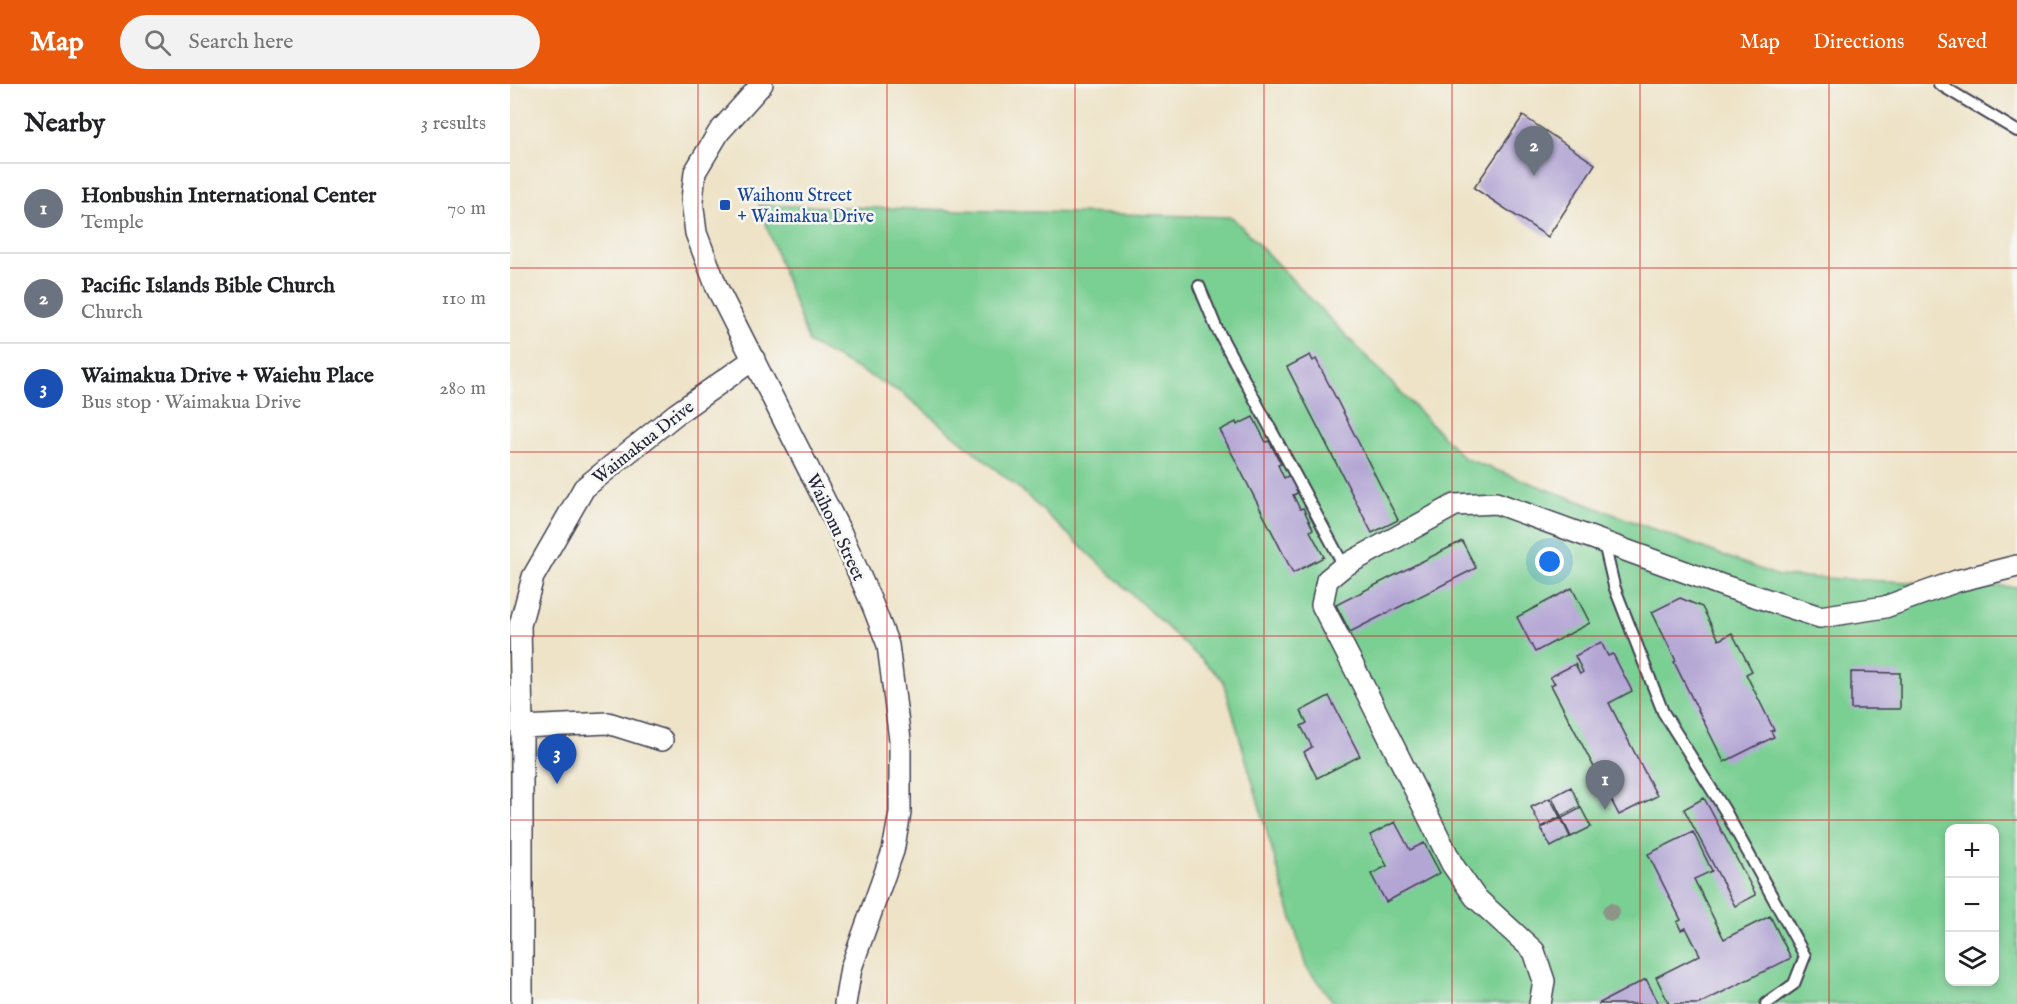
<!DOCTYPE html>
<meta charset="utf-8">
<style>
body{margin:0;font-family:"IM FELL English",serif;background:#f2f2f2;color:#202124}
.controls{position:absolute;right:18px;bottom:18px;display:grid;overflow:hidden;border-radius:12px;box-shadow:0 3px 9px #0003}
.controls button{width:54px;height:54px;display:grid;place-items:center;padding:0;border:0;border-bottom:2px solid #e0e0e0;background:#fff;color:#202124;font:30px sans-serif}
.you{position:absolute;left:1040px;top:478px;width:21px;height:21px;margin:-15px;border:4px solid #fff;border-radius:50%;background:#1a73e8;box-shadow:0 0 0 9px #1a73e833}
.badge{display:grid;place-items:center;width:39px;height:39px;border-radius:50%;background:#ea580c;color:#fff;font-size:20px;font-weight:700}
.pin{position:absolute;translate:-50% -50px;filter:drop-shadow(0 2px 3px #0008)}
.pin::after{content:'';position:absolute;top:32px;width:21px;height:18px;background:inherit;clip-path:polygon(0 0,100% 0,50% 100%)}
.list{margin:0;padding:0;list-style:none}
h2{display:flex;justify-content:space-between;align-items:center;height:78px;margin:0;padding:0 24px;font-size:26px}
h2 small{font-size:20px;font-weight:400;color:#757577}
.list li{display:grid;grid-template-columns:39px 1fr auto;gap:18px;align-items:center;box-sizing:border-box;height:90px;padding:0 24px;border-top:2px solid #e0e0e0}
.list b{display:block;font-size:22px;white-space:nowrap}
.list p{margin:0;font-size:20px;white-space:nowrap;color:#757577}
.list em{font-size:20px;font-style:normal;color:#757577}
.icon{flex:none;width:33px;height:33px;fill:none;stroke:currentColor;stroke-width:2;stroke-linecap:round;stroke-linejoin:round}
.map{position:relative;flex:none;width:1507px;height:920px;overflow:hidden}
header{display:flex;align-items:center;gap:36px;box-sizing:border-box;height:84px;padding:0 30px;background:#ea580c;color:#fff}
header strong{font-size:28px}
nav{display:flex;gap:33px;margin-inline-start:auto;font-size:21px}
.search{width:420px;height:54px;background:#f2f2f2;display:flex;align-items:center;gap:15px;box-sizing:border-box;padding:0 21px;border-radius:33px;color:#757577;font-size:22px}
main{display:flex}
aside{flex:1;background:#fff}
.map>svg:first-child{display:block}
.green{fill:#7acf93;stroke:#4e7867;stroke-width:1.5;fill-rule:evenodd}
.building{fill:#b3a6d4}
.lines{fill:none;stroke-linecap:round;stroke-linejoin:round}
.service-casing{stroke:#413f50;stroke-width:14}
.minor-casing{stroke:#413f50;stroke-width:24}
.service{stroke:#fff;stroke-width:10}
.minor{stroke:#fff;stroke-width:21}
.tree{fill:#8c9588}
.grid{fill:none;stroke:#d62828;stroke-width:1.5;stroke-opacity:0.55}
.transit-dot{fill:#1a4fb4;stroke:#f6f6f2;stroke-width:2}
.labels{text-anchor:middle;stroke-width:5;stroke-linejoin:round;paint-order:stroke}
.transit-label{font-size:18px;fill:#164399;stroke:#f6f6f2;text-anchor:start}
.street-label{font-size:18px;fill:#22223b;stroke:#f6f6f2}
</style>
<header>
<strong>Map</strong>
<div class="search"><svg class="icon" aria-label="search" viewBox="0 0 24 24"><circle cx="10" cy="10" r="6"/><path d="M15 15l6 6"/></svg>Search here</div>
<nav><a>Map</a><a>Directions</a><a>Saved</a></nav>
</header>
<main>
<aside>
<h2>Nearby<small>3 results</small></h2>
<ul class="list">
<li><span class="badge" style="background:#6b7280">1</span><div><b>Honbushin International Center</b><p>Temple</p></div><em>70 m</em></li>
<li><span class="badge" style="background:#6b7280">2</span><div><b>Pacific Islands Bible Church</b><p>Church</p></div><em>110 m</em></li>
<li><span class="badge" style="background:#1a4fb4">3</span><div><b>Waimakua Drive + Waiehu Place</b><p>Bus stop · Waimakua Drive</p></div><em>280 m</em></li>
</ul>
</aside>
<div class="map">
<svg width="1507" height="920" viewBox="0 0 1507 920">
<rect width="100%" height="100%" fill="#f6f6f2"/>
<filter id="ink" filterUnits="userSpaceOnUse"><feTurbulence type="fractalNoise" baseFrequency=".0167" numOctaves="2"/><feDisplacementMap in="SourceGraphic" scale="12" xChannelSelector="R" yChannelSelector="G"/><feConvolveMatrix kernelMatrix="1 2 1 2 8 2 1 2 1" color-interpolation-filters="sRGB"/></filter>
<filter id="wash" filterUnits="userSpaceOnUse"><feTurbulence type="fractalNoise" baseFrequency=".008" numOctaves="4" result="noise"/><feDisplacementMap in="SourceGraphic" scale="24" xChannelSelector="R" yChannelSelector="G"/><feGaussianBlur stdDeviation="1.35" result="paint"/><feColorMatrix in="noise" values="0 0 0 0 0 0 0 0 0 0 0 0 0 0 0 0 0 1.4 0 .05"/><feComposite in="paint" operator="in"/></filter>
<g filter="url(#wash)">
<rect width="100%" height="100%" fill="#eee3c7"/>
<path class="green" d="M249 121 722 133 954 374 1268 492 1507 503V920H825L796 883 713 596 511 406 392 309 299 259ZM1440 744H1484V898H1440Z"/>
<g id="blocks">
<path class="building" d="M1013 32 1085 80 1038 153 964 104Z
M800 271 803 277 806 275 888 436 862 449 777 283Z
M743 333 756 358 759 357 771 380 768 381 774 394 782 390 790 408 783 411 790 425 793 424 803 445 800 447 814 473 783 489 710 346 726 338 727 341Z
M952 457 966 484 840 548 826 521Z
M1062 504 1080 539 1025 568 1007 533Z
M1170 514 1192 523 1209 556 1222 549 1242 587 1236 590 1264 646 1261 647 1264 653 1214 678 1164 578 1166 577 1142 528Z
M1091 558 1098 572 1103 570 1122 607 1099 619 1147 712 1109 731 1041 601 1045 599 1040 593 1065 580 1070 590 1073 588 1065 572Z
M1341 588 1390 589V625H1341Z
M819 612 850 672 807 694 794 668 802 663 791 642 797 639 791 627Z
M1061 703 1070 722 1051 732 1042 713Z
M1040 714 1050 733 1031 743 1021 723Z
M1194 714 1246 811 1225 822 1174 725Z
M1071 724 1081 743 1061 753 1052 734Z
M1051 734 1060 753 1041 763 1031 744Z
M885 738 900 766 914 759 930 789 876 818 861 790 877 782 860 751Z
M1183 748 1202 787 1184 795 1214 855 1260 832 1281 874 1189 920H1159L1146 893 1190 871 1176 844 1171 846 1167 838 1171 836 1138 770Z
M1136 895 1149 920H1088Z"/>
</g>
</g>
<g filter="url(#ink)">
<use href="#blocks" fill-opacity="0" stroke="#413f50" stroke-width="1.5"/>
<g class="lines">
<g class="service-casing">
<path id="service" d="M1429 0 1507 47
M689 202 706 243 834 482
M1094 459 1104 502 1153 628 1214 725 1295 872 1284 900 1256 920"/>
</g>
<g class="minor-casing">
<path id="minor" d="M252 0 209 48 185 88 182 116 186 149 207 204 331 449 363 522 378 561 390 656V729L383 767 341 884 335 920
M12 643 98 639 152 656
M12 920V643L10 541 23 493 74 404 166 330 244 275
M1030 920 1034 897 1024 867 965 813 942 780 848 591 812 521 817 496 834 482 945 421 986 419 1214 502 1310 533 1375 523 1447 497 1507 482"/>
</g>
<use href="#service" class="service"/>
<use href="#minor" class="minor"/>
</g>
<circle class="tree" cx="1101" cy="828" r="9"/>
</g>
<path class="grid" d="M188 0V920M377 0V920M565 0V920M754 0V920M942 0V920M1130 0V920M1319 0V920M0 184H1507M0 368H1507M0 552H1507M0 736H1507"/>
<rect class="transit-dot" x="209" y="115" width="12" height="12" rx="3"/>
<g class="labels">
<g class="transit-label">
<text x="227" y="117">Waihonu Street<tspan x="227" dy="21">+ Waimakua Drive</tspan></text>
</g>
<g class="street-label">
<text transform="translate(133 358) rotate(-38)" y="6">Waimakua Drive</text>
<text transform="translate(326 443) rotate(65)" y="6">Waihonu Street</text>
</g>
</g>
</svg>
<div class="controls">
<button>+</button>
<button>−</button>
<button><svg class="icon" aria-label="layers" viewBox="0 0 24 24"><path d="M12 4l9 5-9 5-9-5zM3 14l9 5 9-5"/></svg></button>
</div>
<div class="you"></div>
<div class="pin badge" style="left:1095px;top:726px;background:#6b7280">1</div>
<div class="pin badge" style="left:1024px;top:92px;background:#6b7280">2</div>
<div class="pin badge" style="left:47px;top:700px;background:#1a4fb4">3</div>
</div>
</main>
